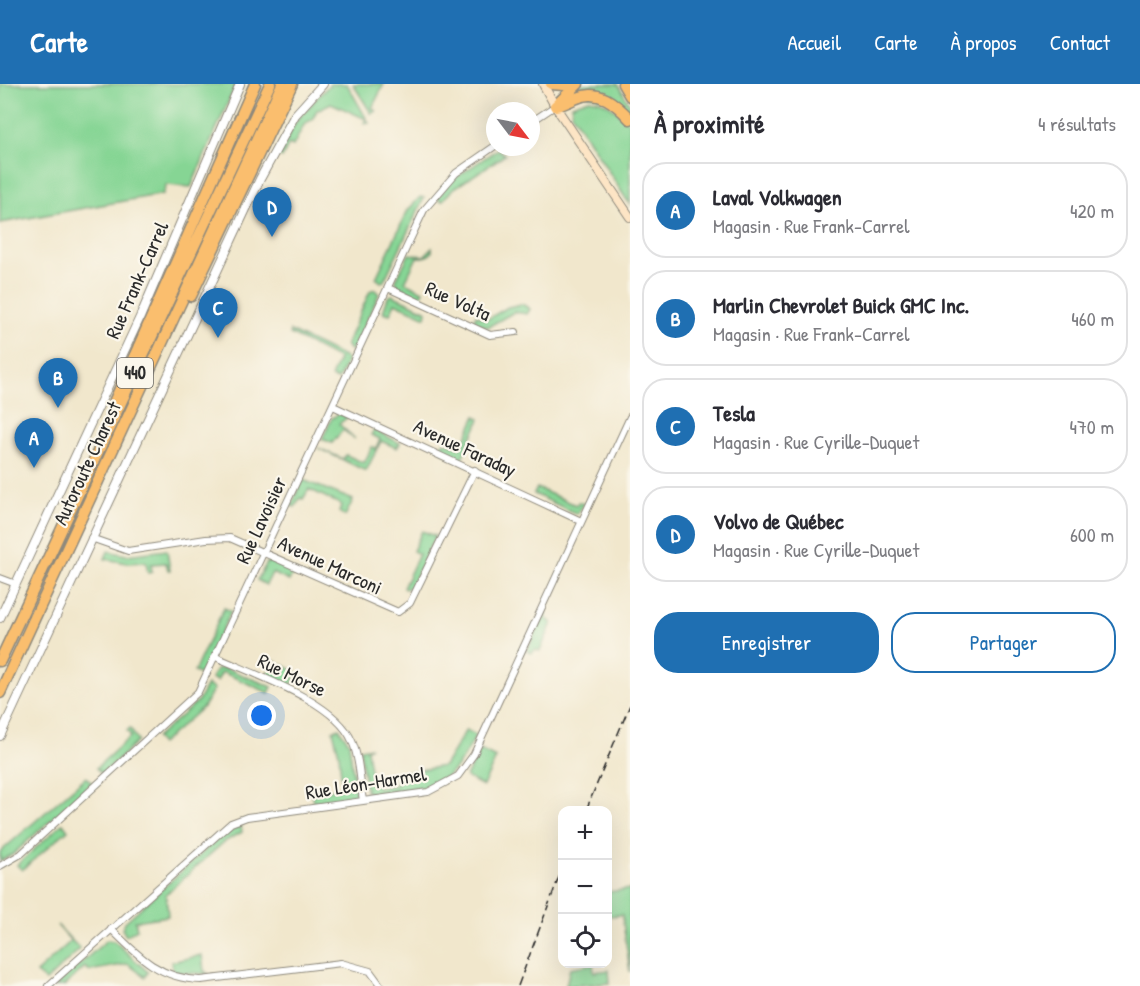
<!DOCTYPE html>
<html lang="fr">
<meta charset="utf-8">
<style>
body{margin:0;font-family:"Patrick Hand",sans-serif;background:#f2f2f3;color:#2b2b33}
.controls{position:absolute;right:18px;bottom:18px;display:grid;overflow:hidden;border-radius:12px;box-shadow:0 6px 24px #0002}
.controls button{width:54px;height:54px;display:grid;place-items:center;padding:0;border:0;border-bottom:2px solid #e1e1e2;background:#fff;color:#2b2b33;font:30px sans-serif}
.compass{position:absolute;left:486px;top:18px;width:54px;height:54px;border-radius:50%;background:#fff;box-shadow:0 6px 24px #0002;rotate:122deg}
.you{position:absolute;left:262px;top:632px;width:21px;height:21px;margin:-15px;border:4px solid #fff;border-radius:50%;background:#1a73e8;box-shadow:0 0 0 9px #1a73e833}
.badge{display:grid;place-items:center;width:39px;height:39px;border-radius:50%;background:#1f6fb2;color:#fff;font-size:20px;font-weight:700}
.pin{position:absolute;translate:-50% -50px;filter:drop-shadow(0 2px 3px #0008)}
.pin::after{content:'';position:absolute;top:32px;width:21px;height:18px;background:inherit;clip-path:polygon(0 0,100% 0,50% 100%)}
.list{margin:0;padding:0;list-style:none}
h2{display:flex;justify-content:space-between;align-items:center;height:78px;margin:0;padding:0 24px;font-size:26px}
h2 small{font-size:20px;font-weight:400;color:#7c7c81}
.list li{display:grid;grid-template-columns:39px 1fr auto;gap:18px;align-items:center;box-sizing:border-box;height:96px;margin:0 12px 12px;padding:0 12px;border:2px solid #e1e1e2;border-radius:24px}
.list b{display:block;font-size:22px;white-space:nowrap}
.list p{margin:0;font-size:20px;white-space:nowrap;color:#7c7c81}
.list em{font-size:20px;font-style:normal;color:#7c7c81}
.actions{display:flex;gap:12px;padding:18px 24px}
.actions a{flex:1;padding:14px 0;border:2px solid #1f6fb2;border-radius:24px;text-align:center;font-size:21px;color:#1f6fb2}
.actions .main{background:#1f6fb2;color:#fff}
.icon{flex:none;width:33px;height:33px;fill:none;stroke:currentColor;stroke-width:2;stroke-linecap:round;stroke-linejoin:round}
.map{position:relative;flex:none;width:630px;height:902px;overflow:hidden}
header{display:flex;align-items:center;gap:36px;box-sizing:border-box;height:84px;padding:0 30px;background:#1f6fb2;color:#fff}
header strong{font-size:28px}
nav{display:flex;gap:33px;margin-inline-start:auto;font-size:21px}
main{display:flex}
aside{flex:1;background:#fff}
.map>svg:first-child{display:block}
.green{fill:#86d594;stroke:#588060;stroke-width:1.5}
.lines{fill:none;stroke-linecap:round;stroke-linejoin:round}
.minor-casing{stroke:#8e897c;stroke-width:8}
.tertiary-casing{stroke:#8e897c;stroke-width:10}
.secondary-casing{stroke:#8e897c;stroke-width:10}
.motorway-casing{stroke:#8e897c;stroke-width:13}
.minor{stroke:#fff;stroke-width:6}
.tertiary{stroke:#fff;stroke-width:8}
.secondary{stroke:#fde5c5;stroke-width:8}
.motorway{stroke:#fabe6e;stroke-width:10}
.rail{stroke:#2b2b2b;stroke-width:1.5;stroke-dasharray:9 4.5;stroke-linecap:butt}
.labels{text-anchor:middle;stroke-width:4.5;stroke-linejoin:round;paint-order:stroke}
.shield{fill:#fbf7ec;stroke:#696865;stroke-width:1.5}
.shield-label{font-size:18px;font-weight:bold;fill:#2b2b2b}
.street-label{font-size:20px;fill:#2b2b2b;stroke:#fbf7ec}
</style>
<header>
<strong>Carte</strong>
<nav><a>Accueil</a><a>Carte</a><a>À propos</a><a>Contact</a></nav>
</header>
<main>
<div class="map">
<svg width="630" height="902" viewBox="0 0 630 902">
<rect width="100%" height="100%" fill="#fbf7ec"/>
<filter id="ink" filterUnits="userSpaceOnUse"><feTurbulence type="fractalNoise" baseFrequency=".0167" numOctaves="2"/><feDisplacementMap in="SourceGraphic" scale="12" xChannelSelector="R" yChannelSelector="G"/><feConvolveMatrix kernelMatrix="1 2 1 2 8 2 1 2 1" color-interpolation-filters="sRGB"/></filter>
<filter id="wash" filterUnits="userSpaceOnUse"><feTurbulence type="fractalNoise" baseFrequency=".008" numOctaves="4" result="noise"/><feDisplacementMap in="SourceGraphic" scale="24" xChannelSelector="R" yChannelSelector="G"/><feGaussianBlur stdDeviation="1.35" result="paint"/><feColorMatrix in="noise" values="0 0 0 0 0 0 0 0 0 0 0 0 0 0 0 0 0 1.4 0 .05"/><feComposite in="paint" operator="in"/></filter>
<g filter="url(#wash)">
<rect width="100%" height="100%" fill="#f1e7cc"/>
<path class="green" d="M0 0H236L191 103 166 101 163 110 0 139Z
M330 0H347L369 39H364L366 35 331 19 317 26 312 36 305 39 293 62 289 60 282 74 278 72 296 37Z
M353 0H384L372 24 376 27 371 29Z
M582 0H618L630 21V30L618 17 577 9Z
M589 15C608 16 617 27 630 40V121L572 30V21Z
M498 65 505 71 453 105 442 117 437 114 451 97Z
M420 113 424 114 384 197 381 198 376 194 408 126Z
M432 164C434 171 424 174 417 173L405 198 423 207 420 213 397 202 396 196 409 170 424 172Z
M374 205 379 210 353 265 350 266 346 261 370 207Z
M392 211 427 227 426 233 395 219 390 230 383 228 388 213Z
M522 220 530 225 527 230 514 228 488 243 473 238 476 231 486 236 508 223Z
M290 247 346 274 347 277 338 296 331 293 339 275 290 250Z
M339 330 348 333 339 340 355 355 343 346 332 359 322 355 332 334Z
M476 332 480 335 461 376 443 368 440 363 444 358 461 364Z
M374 346 400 359 397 364 381 357 366 387 318 364 343 375 346 371 364 379 372 363 376 364 380 355 371 351Z
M303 396 353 416 345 432 339 428 342 421 309 405 303 415 300 414 295 423 291 422Z
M537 404 576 421 579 418 584 420 577 430 534 410Z
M422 447 435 452 411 503 405 505 403 504 419 470 413 467Z
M167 466 170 486H168L166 479 151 480 152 488 148 489 146 478 127 479 105 475 108 467 126 471Z
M268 477 297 489 296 492H291L289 497 272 489 266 501 257 496Z
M224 524 231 527 201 591 194 588Z
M545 528 547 529 546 534 552 539 540 567 535 566 532 569 527 567Z
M274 577 297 588 291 602 267 591Z
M225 584 272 603 269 609 222 588 217 597 211 594 217 585Z
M207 601 214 605 203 623 161 660 156 654 198 617Z
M130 644 138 657 102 690 96 684 131 652 127 647Z
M339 644 349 659 356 711 353 713 313 719 312 710 342 703 339 670 333 647Z
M466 646 476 651C447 709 431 703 371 710L366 707 360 665 371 663 367 665 372 700 377 699 378 704 397 701 396 690 444 682Z
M480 666 496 674 483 702 466 693Z
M86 693 92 699 12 771 0 777V768Z
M63 739 68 746 22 786 17 781Z
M241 741 242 748 224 758 166 810 168 832 135 837 137 845 126 852 122 845 125 838 219 754Z
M630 805V888L622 831 608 832V808Z
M57 841 80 865 46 897 36 889 71 857Z
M107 856 114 857 148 888 145 893 128 880 89 887 85 883 64 902H55Z
M202 871 204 887 209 890 174 888 171 878Z
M593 880 594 888 609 886 610 899 566 902 570 884Z"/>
</g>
<g filter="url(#ink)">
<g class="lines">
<g class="minor-casing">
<path id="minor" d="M531 38 555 22
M388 204 490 251 516 248
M333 322 581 437
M91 454 128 467 206 455 230 454 398 528 410 519 475 386
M0 494 16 500
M216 573C255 591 335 617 352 657 360 675 360 698 363 717
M0 782 21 770 198 608 424 126 456 89 495 62
M111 845C138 872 160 895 201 896L341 879 370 887 381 902
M48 902 231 739 247 733 428 708 458 692 474 670 630 333"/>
</g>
<g class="tertiary-casing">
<path id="tertiary" d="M0 534 141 231 240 0
M0 652 260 95 295 31 323 0"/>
</g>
<g class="secondary-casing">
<path id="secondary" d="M543 0 555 22 630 133"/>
</g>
<g class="motorway-casing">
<path id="motorway" d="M551 0 576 2
M623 0 630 12
M555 22C564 21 568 17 577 14 599 4 616 20 630 35
M555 22 578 0
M191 212 292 0
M115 316 255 0
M0 577 270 0
M0 609 282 0"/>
</g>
<use href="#minor" class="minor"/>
<use href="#tertiary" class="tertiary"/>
<use href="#secondary" class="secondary"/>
<use href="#motorway" class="motorway"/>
<path class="rail" d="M586 726 630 621
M518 902 562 785"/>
</g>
</g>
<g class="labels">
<rect class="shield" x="117" y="274" width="36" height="30" rx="4.5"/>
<g class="shield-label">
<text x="135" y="295">440</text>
</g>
<g class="street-label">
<text transform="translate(137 196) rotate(-66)" y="7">Rue Frank-Carrel</text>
<text transform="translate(458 217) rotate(24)" y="7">Rue Volta</text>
<text transform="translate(465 364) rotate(25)" y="7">Avenue Faraday</text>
<text transform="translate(87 379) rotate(-65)" y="7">Autoroute Charest</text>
<text transform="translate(261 436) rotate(-65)" y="7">Rue Lavoisier</text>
<text transform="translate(330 481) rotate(25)" y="7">Avenue Marconi</text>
<text transform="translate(292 591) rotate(26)" y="7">Rue Morse</text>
<text transform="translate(366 699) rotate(-9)" y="7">Rue Léon-Harmel</text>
</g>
</g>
</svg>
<div class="controls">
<button>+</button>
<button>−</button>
<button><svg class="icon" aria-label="locate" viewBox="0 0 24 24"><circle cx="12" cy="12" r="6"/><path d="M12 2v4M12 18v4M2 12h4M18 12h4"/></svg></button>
</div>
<svg class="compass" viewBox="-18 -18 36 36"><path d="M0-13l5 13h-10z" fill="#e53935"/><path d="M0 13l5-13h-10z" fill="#7c7c81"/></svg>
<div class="you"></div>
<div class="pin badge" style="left:34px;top:384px">A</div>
<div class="pin badge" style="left:58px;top:324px">B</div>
<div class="pin badge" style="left:218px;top:254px">C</div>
<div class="pin badge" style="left:272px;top:153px">D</div>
</div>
<aside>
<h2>À proximité<small>4 résultats</small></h2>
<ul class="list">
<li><span class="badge">A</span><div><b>Laval Volkwagen</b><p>Magasin · Rue Frank-Carrel</p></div><em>420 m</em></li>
<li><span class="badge">B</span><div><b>Marlin Chevrolet Buick GMC Inc.</b><p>Magasin · Rue Frank-Carrel</p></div><em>460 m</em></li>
<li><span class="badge">C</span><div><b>Tesla</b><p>Magasin · Rue Cyrille-Duquet</p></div><em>470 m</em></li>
<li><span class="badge">D</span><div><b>Volvo de Québec</b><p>Magasin · Rue Cyrille-Duquet</p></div><em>600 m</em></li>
</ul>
<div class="actions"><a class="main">Enregistrer</a><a>Partager</a></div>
</aside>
</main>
